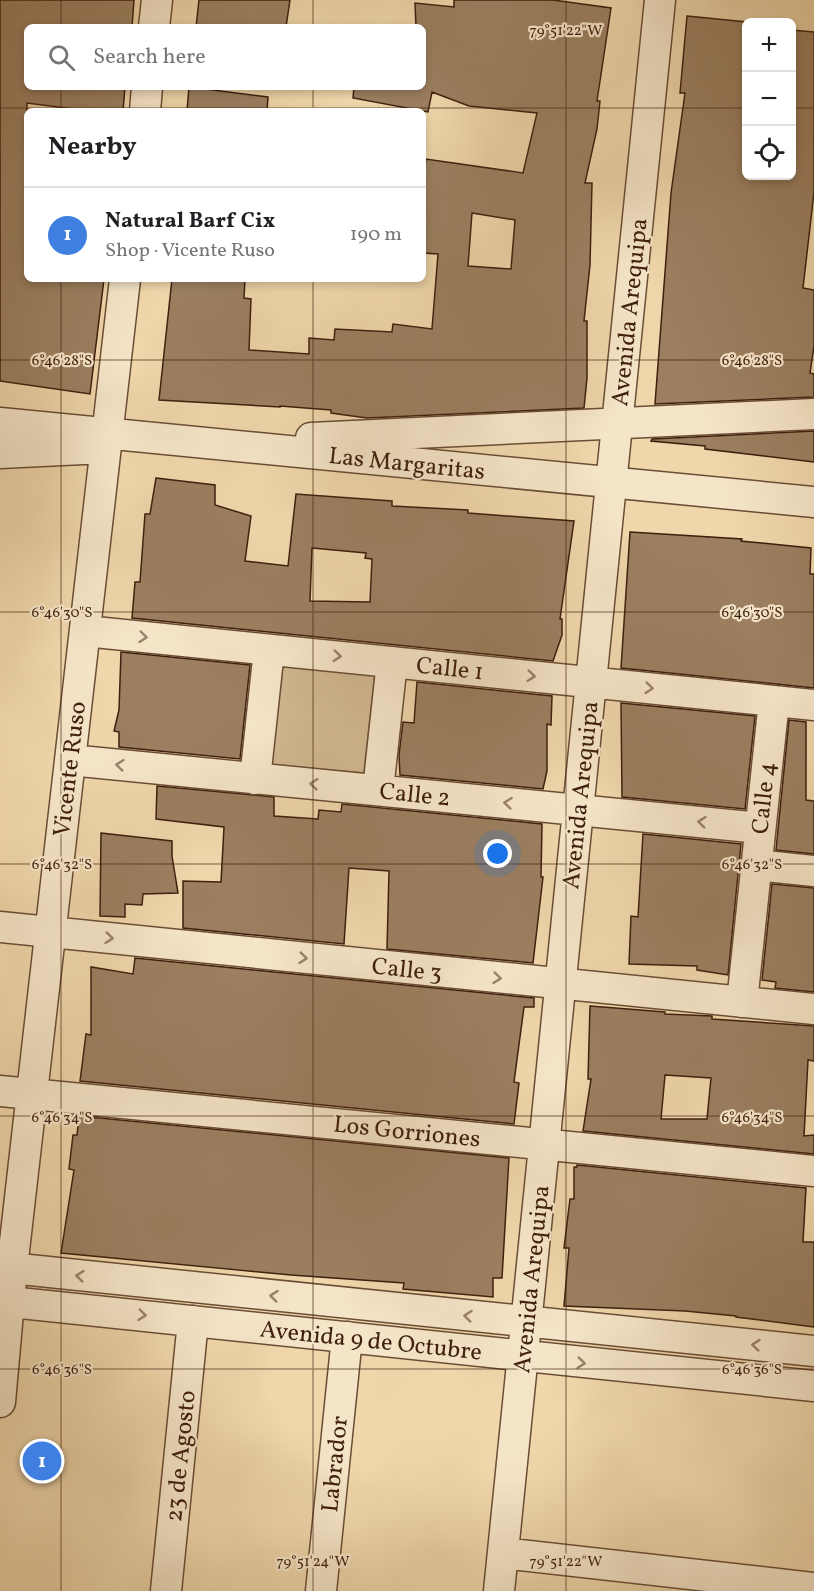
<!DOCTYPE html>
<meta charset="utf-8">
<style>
body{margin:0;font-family:Vollkorn,serif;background:#f2f2f2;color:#202124}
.controls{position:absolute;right:18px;top:18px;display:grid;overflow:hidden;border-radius:9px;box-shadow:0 3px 9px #0003}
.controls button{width:54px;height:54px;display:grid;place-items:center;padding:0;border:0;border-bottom:2px solid #e0e0e0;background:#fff;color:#202124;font:30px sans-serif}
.you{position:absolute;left:498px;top:854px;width:21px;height:21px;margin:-15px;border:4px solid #fff;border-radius:50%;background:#1a73e8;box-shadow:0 0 0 9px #1a73e833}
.badge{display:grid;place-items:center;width:39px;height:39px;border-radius:50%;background:#0f766e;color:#fff;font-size:20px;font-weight:700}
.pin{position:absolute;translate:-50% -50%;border:3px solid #fff;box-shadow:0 2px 6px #0006}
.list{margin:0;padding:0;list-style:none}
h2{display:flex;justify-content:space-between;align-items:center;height:78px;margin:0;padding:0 24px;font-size:26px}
h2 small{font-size:20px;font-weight:400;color:#757577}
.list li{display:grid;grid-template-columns:39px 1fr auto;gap:18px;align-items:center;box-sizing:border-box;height:96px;padding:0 24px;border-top:2px solid #e0e0e0}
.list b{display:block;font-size:22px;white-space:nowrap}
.list p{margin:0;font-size:20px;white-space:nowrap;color:#757577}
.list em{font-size:20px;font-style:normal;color:#757577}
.icon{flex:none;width:33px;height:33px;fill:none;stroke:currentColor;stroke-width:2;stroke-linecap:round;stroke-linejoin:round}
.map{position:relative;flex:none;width:814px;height:1591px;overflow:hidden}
.search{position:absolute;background:#fff;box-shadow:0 3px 9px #0003;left:24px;top:24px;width:402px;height:66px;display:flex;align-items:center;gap:15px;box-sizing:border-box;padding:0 21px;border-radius:9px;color:#757577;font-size:22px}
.panel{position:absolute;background:#fff;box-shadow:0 3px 9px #0003;left:24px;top:108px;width:402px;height:174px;border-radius:9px}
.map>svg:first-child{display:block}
.green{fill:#d1b890;stroke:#886c4f;stroke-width:1.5}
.building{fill:#9b7f60;stroke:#3f1f0e;stroke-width:1.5;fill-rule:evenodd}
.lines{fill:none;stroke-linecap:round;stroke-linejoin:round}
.minor-casing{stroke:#6b4d35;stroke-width:33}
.minor{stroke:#f5e5c8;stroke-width:30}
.oneway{stroke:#9a826b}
.ticks{fill:none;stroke:#3f1f0e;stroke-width:1.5;stroke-opacity:0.45}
.labels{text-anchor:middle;stroke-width:4.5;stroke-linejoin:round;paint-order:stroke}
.street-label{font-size:24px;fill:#3f1f0e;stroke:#f5e5c8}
.ticks-label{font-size:15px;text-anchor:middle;fill:#3f1f0e;stroke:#f5e5c8;stroke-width:4.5;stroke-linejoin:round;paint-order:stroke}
</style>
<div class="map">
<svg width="814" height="1591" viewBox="0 0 814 1591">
<rect width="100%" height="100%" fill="#efd7ab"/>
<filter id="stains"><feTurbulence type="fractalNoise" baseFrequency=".00333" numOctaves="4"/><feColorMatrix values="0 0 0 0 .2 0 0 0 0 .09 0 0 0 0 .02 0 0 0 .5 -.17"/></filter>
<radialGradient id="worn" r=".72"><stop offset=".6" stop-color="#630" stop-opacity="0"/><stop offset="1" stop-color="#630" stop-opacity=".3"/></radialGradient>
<path class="green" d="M278 661 375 673 364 773 265 764Z"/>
<path class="building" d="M0 0H134L132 27H27V87H125L123 111H89L27 103V279H104L90 394 0 381Z
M199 0H290L286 27H196Z
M454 0H553L611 8 597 101H600L597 129 585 183H592L590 265 584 321H587V378L584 408 367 418 331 413V410L280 406V407L159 400 172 279H245L244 298 251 299 249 350 309 354V338L334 340 335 329 392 332 393 324 432 329 438 254 423 253V179L426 159 523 173 537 113 469 106 432 92 428 112 353 98 354 87H423V27H416L415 3 454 7ZM472 213 515 220 511 269 468 266Z
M687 16 747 22V80L743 117 747 118V176H792V30L814 32V192L803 288 814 290V346L810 373 814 374V397L655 404 671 193 685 93H680Z
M189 87 268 97 267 111H187Z
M814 431V462L705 449V446L651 441 652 439Z
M156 478 215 485V505L251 516 245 561 288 566 296 494 392 501V506L468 510V513L574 521 560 619H562V635L553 661 132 618 135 582H140L145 514H150ZM312 548 366 553 365 558 372 559 370 602 310 601Z
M630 532 742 539 741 541 811 548 810 574H814V688L621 668Z
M121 652 250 665 240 759 119 747V732L114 731 119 710Z
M417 682 552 696 551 725 547 724V771L543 789 400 775 399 755 403 722 414 723Z
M621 703 755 716 745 809 622 797Z
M789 720 806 722V800L814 801V854L776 850Z
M157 786 274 797V816L318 819 319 810 341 812 342 804 542 824 541 877H543L533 963 387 949 389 871 349 868 344 944 183 928V881L221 882 224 827 156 819Z
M101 833 172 841V856L178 893 143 894 142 905 125 904V917L100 916Z
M643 834 741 844 728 975 697 970V966L629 964 631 916 638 917Z
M772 884 814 888V992L775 988 776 982 762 980Z
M135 958 534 998V1007H524L514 1082 519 1083 514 1124 80 1081 86 1034 91 1035V967L133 974Z
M590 1006 665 1012V1014L712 1016V1019L814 1026V1061L808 1060 804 1136 814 1135V1154L583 1131 591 1079H588ZM665 1075 711 1078 707 1119H661Z
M79 1116 509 1158 502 1278H493V1297L403 1289 404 1283 291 1275 61 1253 74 1170 69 1169 73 1135H77Z
M577 1165 806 1188 803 1242H814V1327L736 1317V1316L685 1311 564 1306 569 1248H564L570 1199H574V1167H577Z"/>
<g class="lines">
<g class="minor-casing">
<path id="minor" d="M154 27 157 0
M145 111 147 87
M0 423 814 502
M311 438 814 414
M0 453 104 448
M85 631 814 705
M70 760 760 828
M255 779 269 650
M378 790 392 662
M756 865 814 871
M0 927 814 1009
M742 1002 774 701
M0 1091 814 1171
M0 1267 814 1351
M0 1301 814 1386
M0 1402 12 1268 125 279
M503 1553 814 1588
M166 1591 193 1321
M321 1591 347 1337
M499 1591 660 0"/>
</g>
<use href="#minor" class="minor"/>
</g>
<defs><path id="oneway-chevron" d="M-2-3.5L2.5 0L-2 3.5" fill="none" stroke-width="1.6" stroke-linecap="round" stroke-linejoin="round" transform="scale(1.5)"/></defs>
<g class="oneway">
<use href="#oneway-chevron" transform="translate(143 637) rotate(6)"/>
<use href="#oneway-chevron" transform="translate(337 656) rotate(6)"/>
<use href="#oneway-chevron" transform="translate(531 676) rotate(6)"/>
<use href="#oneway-chevron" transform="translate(649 688) rotate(6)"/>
<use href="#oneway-chevron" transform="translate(120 765) rotate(-174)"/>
<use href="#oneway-chevron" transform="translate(314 784) rotate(-175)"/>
<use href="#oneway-chevron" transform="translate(508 803) rotate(-174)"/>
<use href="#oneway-chevron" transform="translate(702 822) rotate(-174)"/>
<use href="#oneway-chevron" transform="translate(109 938) rotate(6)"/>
<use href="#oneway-chevron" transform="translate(303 958) rotate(6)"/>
<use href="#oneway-chevron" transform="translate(497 978) rotate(6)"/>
<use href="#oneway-chevron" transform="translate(80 1276) rotate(-174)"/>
<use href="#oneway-chevron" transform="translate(274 1296) rotate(-174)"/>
<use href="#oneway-chevron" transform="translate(142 1315) rotate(6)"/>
<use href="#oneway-chevron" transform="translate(468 1316) rotate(-174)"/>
<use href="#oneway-chevron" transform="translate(756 1345) rotate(-174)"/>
<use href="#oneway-chevron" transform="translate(581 1363) rotate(6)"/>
</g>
<path class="ticks" d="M61 0V27M313 0V27M566 0V1591M61 87V111M313 87V111M0 108H746M792 108H814M61 279V1591M313 279V1591M0 360H814M0 612H814M0 864H814M0 1116H814M0 1369H814"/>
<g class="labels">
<g class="street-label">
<text transform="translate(629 312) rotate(-84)" y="8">Avenida Arequipa</text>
<text transform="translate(407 463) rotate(6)" y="8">Las Margaritas</text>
<text transform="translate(450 668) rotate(6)" y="8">Calle 1</text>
<text transform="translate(69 769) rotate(-83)" y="8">Vicente Ruso</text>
<text transform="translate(415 794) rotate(6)" y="8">Calle 2</text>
<text transform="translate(580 795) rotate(-84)" y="8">Avenida Arequipa</text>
<text transform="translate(763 798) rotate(-84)" y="8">Calle 4</text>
<text transform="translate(407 969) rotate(6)" y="8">Calle 3</text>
<text transform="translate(407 1131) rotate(6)" y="8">Los Gorriones</text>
<text transform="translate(531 1279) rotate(-84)" y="8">Avenida Arequipa</text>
<text transform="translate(371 1340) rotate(6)" y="8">Avenida 9 de Octubre</text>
<text transform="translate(180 1456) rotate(-84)" y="8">23 de Agosto</text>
<text transform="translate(334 1464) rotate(-84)" y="8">Labrador</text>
</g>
</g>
<g class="ticks-label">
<text x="566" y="35">79°51'22"W</text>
<text x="62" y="365">6°46'28"S</text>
<text x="752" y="365">6°46'28"S</text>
<text x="62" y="617">6°46'30"S</text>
<text x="752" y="617">6°46'30"S</text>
<text x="62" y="869">6°46'32"S</text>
<text x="752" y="869">6°46'32"S</text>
<text x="62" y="1122">6°46'34"S</text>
<text x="752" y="1122">6°46'34"S</text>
<text x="62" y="1374">6°46'36"S</text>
<text x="752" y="1374">6°46'36"S</text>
<text x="313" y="1566">79°51'24"W</text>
<text x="566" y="1566">79°51'22"W</text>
</g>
<rect width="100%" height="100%" filter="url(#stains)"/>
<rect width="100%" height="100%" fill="url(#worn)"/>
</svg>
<div class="controls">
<button>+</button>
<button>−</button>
<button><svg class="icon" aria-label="locate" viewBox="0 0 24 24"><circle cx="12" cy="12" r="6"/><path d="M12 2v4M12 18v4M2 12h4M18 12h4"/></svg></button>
</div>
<div class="you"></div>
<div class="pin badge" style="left:42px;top:1461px;background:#3f7fe0">1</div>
<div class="search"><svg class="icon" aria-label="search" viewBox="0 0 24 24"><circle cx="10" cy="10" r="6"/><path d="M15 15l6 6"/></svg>Search here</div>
<section class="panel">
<h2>Nearby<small></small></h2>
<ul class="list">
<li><span class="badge" style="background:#3f7fe0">1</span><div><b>Natural Barf Cix</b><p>Shop · Vicente Ruso</p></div><em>190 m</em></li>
</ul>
</section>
</div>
